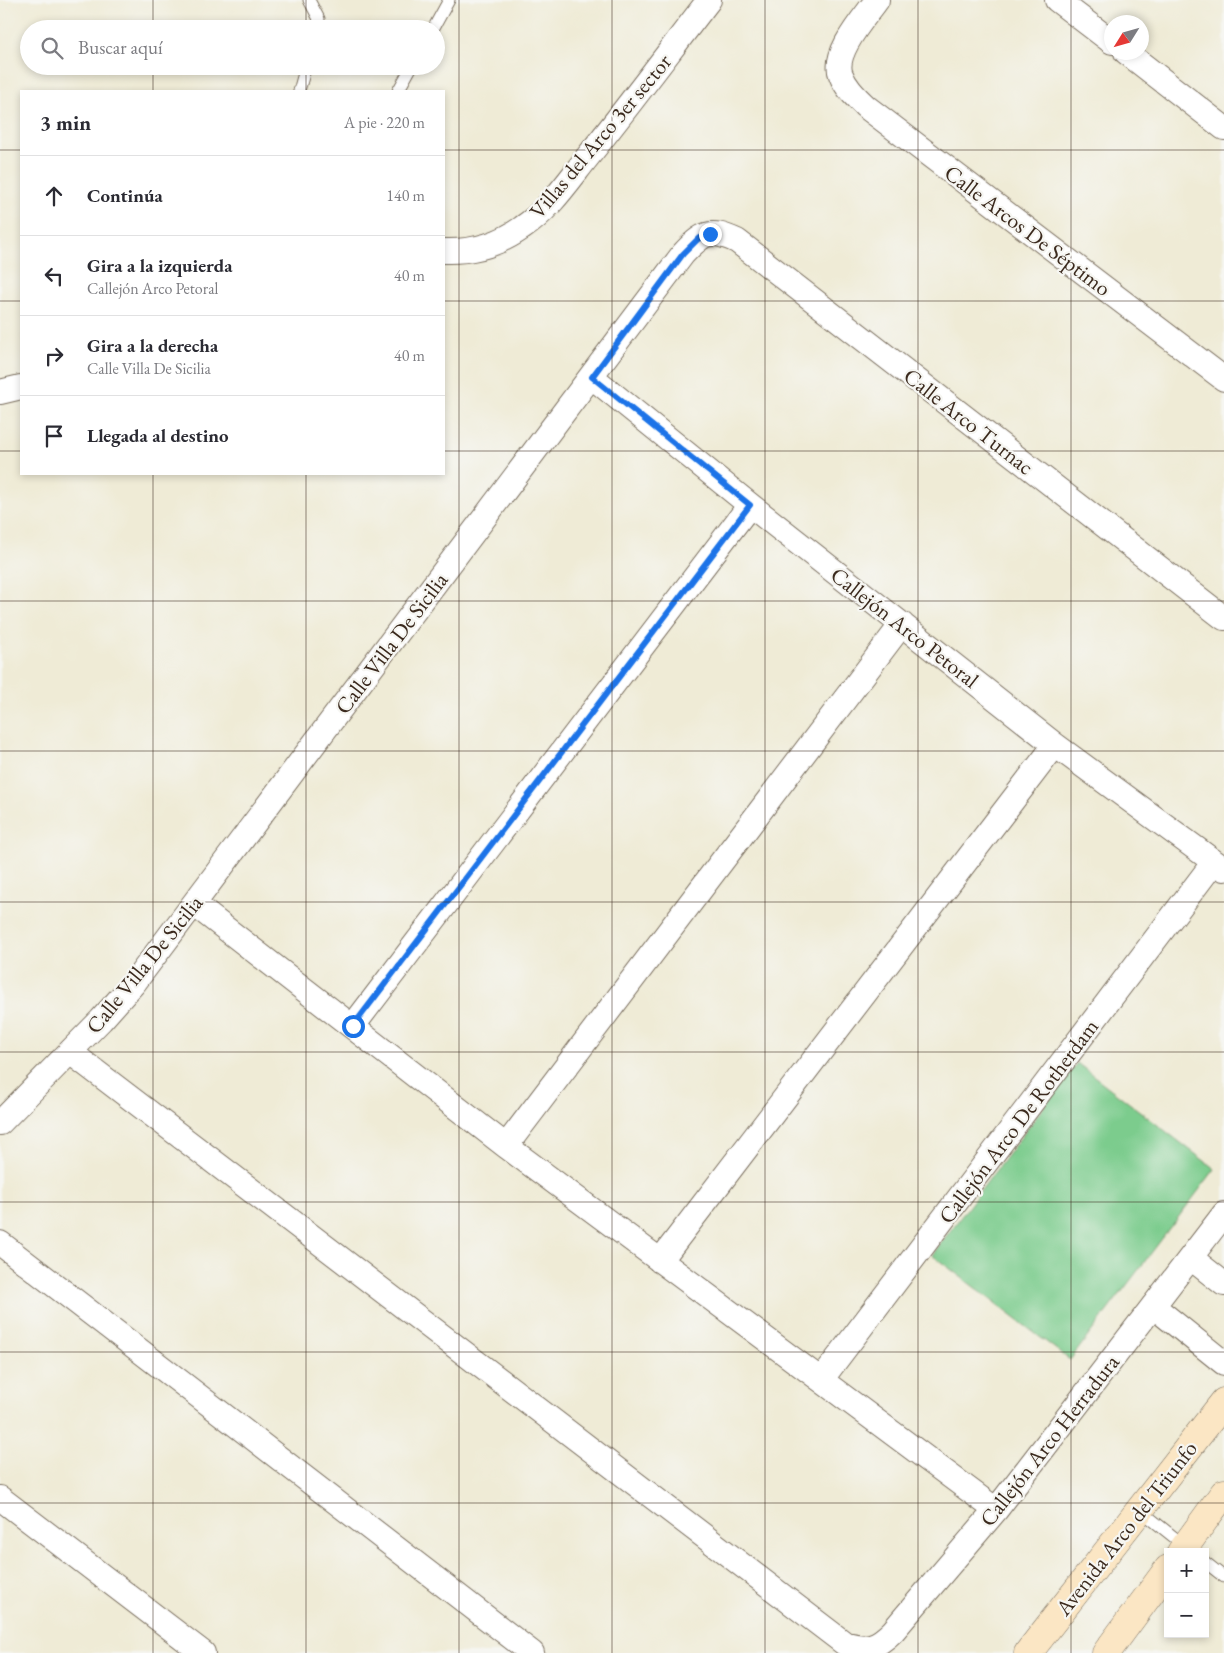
<!DOCTYPE html>
<html lang="es">
<meta charset="utf-8">
<style>
body{margin:0;font-family:"EB Garamond",serif;background:#f7f7f7;color:#2b2b33}
.controls{position:absolute;right:15px;bottom:15px;display:grid;overflow:hidden;border-radius:0px;box-shadow:0 2px 8px #0003}
.controls button{width:45px;height:45px;display:grid;place-items:center;padding:0;border:0;border-bottom:1px solid #e1e1e2;background:#fff;color:#2b2b33;font:25px sans-serif}
.compass{position:absolute;left:1104px;top:15px;width:45px;height:45px;border-radius:50%;background:#fff;box-shadow:0 2px 8px #0003;rotate:233deg}
.stop{position:absolute;width:15px;height:15px;margin:-11px;border:4px solid #1a73e8;border-radius:50%;background:#fff}
.stop.end{background:#1a73e8;border-color:#fff;box-shadow:0 1px 5px #0008}
.list{margin:0;padding:0;list-style:none}
h2{display:flex;justify-content:space-between;align-items:center;height:65px;margin:0;padding:0 20px;font-size:21px}
h2 small{font-size:16px;font-weight:400;color:#7c7c81}
.list li{display:grid;grid-template-columns:32px 1fr auto;gap:15px;align-items:center;box-sizing:border-box;height:80px;padding:0 20px;border-top:1px solid #e1e1e2}
.list b{display:block;font-size:19px;white-space:nowrap}
.list p{margin:0;font-size:16px;white-space:nowrap;color:#7c7c81}
.list em{font-size:16px;font-style:normal;color:#7c7c81}
.icon{flex:none;width:28px;height:28px;fill:none;stroke:currentColor;stroke-width:2;stroke-linecap:round;stroke-linejoin:round}
.map{position:relative;flex:none;width:1224px;height:1653px;overflow:hidden}
.search{position:absolute;background:#fff;box-shadow:0 2px 8px #0003;left:20px;top:20px;width:425px;height:55px;display:flex;align-items:center;gap:12px;box-sizing:border-box;padding:0 18px;border-radius:28px;color:#7c7c81;font-size:19px}
.panel{position:absolute;background:#fff;box-shadow:0 2px 8px #0003;left:20px;top:90px;width:425px;height:385px;border-radius:0px}
.map>svg:first-child{display:block}
.green{fill:#7ccc8d;stroke:#5c7b56}
.lines{fill:none;stroke-linecap:round;stroke-linejoin:round}
.lane-casing{stroke:#7a6e5e;stroke-width:13}
.street-casing{stroke:#7a6e5e;stroke-width:26}
.secondary-casing{stroke:#7a6e5e;stroke-width:29}
.lane{stroke:#fff;stroke-width:11}
.street{stroke:#fff;stroke-width:24}
.secondary{stroke:#fbe6c4;stroke-width:28}
.route{stroke:#1a73e8;stroke-width:6}
.grid{fill:none;stroke:#3b2a1e;stroke-width:1;stroke-opacity:0.55}
.labels{text-anchor:middle;stroke-width:4.5;stroke-linejoin:round;paint-order:stroke}
.street-label{font-size:22px;fill:#3b2a1e;stroke:#f6f6f2}
</style>
<div class="map">
<svg width="1224" height="1653" viewBox="0 0 1224 1653">
<rect width="100%" height="100%" fill="#f6f6f2"/>
<filter id="ink" filterUnits="userSpaceOnUse"><feTurbulence type="fractalNoise" baseFrequency=".02" numOctaves="2"/><feDisplacementMap in="SourceGraphic" scale="10" xChannelSelector="R" yChannelSelector="G"/><feConvolveMatrix kernelMatrix="1 2 1 2 8 2 1 2 1" color-interpolation-filters="sRGB"/></filter>
<filter id="wash" filterUnits="userSpaceOnUse"><feTurbulence type="fractalNoise" baseFrequency=".0096" numOctaves="4" result="noise"/><feDisplacementMap in="SourceGraphic" scale="20" xChannelSelector="R" yChannelSelector="G"/><feGaussianBlur stdDeviation="1.12" result="paint"/><feColorMatrix in="noise" values="0 0 0 0 0 0 0 0 0 0 0 0 0 0 0 0 0 1.4 0 .05"/><feComposite in="paint" operator="in"/></filter>
<g filter="url(#wash)">
<rect width="100%" height="100%" fill="#efebd6"/>
<path class="green" d="M1077 1063 1215 1169 1070 1360 932 1255Z"/>
</g>
<g filter="url(#ink)">
<g class="lines">
<g class="lane-casing">
<path id="lane" d="M309 0 319 19 316 29
M433 29 449 0
M299 91 306 66
M398 91 412 66
M1140 1510 1185 1546
M1205 1562 1224 1577"/>
</g>
<g class="street-casing">
<path id="street" d="M877 0C865 17 832 53 841 75 846 88 856 97 865 106L1224 379
M1057 0 1112 42
M1126 52 1224 128
M444 251C473 252 498 245 522 228 548 211 567 183 586 159 628 107 668 53 709 0
M592 377 750 505 1055 745 1224 869
M0 392 21 387
M194 904 506 1146 996 1510
M353 1026 750 505
M70 1052 844 1643C867 1650 876 1648 893 1631L996 1510 1224 1214
M0 1123 101 1020 134 983 683 254C703 233 709 228 737 241L1224 618
M506 1146 902 624
M0 1243 532 1653
M1191 1258 1224 1284
M660 1261 1055 745
M1153 1306 1224 1363
M821 1380 1214 862
M0 1498 203 1653"/>
</g>
<g class="secondary-casing">
<path id="secondary" d="M1181 1552 1224 1493
M1028 1653 1224 1402
M1106 1653 1168 1569"/>
</g>
<use href="#lane" class="lane"/>
<use href="#street" class="street"/>
<use href="#secondary" class="secondary"/>
</g>
</g>
<g class="lines" filter="url(#ink)">
<path class="route" d="M353 1026 750 505 592 377 683 254 698 239 710 234"/>
</g>
<path class="grid" d="M153 0V29M306 0V29M459 0V1653M612 0V1653M765 0V1653M918 0V1653M1071 0V1653M153 66V91M306 66V91M0 150H21M444 150H1224M0 301H21M444 301H1224M0 451H21M444 451H1224M153 474V1653M306 474V1653M0 601H1224M0 751H1224M0 902H1224M0 1052H1224M0 1202H1224M0 1352H1224M0 1503H1224"/>
<g class="labels">
<g class="street-label">
<text transform="translate(600 136) rotate(-50)" y="8">Villas del Arco 3er sector</text>
<text transform="translate(1028 230) rotate(37)" y="8">Calle Arcos De Séptimo</text>
<text transform="translate(969 421) rotate(38)" y="8">Calle Arco Turnac</text>
<text transform="translate(905 627) rotate(38)" y="8">Callejón Arco Petoral</text>
<text transform="translate(391 643) rotate(-53)" y="8">Calle Villa De Sicilia</text>
<text transform="translate(144 964) rotate(-51)" y="8">Calle Villa De Sicilia</text>
<text transform="translate(1018 1121) rotate(-53)" y="8">Callejón Arco De Rotherdam</text>
<text transform="translate(1049 1440) rotate(-52)" y="8">Callejón Arco Herradura</text>
<text transform="translate(1126 1528) rotate(-52)" y="8">Avenida Arco del Triunfo</text>
</g>
</g>
</svg>
<div class="controls">
<button>+</button>
<button>−</button>
</div>
<svg class="compass" viewBox="-18 -18 36 36"><path d="M0-13l5 13h-10z" fill="#e53935"/><path d="M0 13l5-13h-10z" fill="#7c7c81"/></svg>
<div class="stop" style="left:353px;top:1026px"></div>
<div class="stop end" style="left:710px;top:234px"></div>
<div class="search"><svg class="icon" aria-label="search" viewBox="0 0 24 24"><circle cx="10" cy="10" r="6"/><path d="M15 15l6 6"/></svg>Buscar aquí</div>
<section class="panel">
<h2>3 min<small>A pie · 220 m</small></h2>
<ul class="list">
<li><svg class="icon" aria-label="ahead" viewBox="0 0 24 24"><path d="M12 20V5M6 11l6-6 6 6"/></svg><div><b>Continúa</b></div><em>140 m</em></li>
<li><svg class="icon" aria-label="left" viewBox="0 0 24 24"><path d="M17 20v-9H6M10 6l-5 5 5 5"/></svg><div><b>Gira a la izquierda</b><p>Callejón Arco Petoral</p></div><em>40 m</em></li>
<li><svg class="icon" aria-label="right" viewBox="0 0 24 24"><path d="M7 20v-9h11M14 6l5 5-5 5"/></svg><div><b>Gira a la derecha</b><p>Calle Villa De Sicilia</p></div><em>40 m</em></li>
<li><svg class="icon" aria-label="arrive" viewBox="0 0 24 24"><path d="M6 21V4h12l-3 4 3 4H6"/></svg><div><b>Llegada al destino</b></div></li>
</ul>
</section>
</div>
